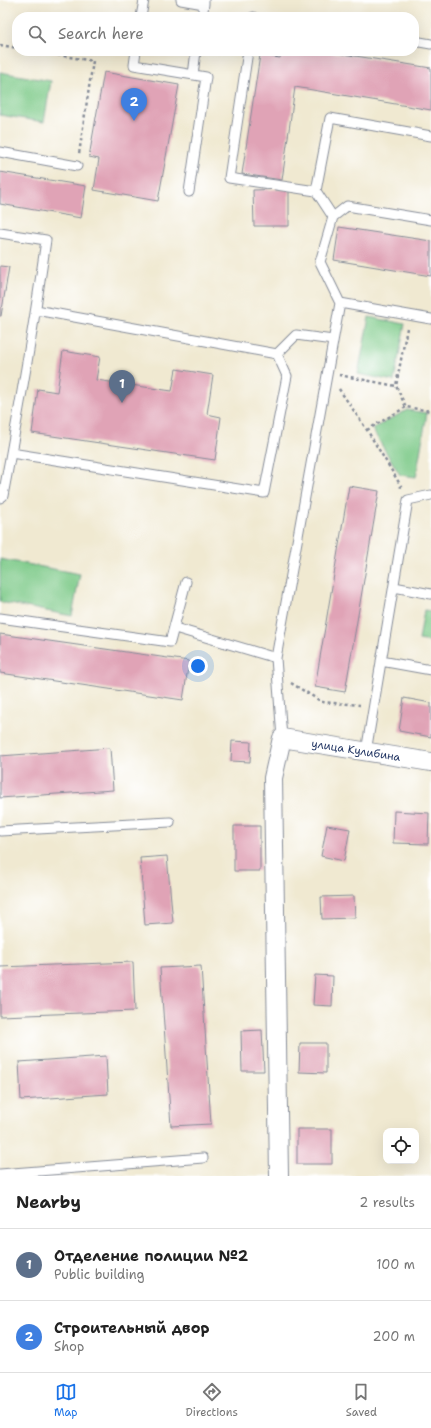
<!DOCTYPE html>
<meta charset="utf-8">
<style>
body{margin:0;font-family:"Shantell Sans",sans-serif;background:#f2f2f2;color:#222}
.controls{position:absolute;right:12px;bottom:12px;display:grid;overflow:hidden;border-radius:8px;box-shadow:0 4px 16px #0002}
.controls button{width:36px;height:36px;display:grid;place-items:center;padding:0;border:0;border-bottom:1px solid #e0e0e0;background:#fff;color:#222;font:20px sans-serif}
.you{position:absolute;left:198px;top:666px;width:14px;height:14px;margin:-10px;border:3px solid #fff;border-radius:50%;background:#1a73e8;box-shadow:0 0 0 6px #1a73e833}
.badge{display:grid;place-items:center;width:26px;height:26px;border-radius:50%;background:#1a73e8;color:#fff;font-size:13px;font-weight:700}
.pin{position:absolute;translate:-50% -33px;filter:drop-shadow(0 1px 2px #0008)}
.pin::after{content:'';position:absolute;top:21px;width:14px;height:12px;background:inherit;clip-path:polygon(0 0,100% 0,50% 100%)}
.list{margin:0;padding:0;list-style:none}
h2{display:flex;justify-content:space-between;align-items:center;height:52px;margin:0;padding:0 16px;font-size:17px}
h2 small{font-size:13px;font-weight:400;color:#767676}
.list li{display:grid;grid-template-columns:26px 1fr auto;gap:12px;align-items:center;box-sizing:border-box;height:72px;padding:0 16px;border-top:1px solid #e0e0e0}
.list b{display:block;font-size:15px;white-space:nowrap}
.list p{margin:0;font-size:13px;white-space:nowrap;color:#767676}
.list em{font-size:13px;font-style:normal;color:#767676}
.icon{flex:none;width:22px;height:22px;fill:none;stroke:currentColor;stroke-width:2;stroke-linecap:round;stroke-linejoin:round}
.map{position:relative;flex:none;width:431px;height:1176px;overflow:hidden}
.search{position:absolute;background:#fff;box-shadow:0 4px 16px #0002;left:12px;right:12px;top:12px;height:44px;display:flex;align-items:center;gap:10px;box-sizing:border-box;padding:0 14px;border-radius:16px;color:#767676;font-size:15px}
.sheet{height:196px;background:#fff}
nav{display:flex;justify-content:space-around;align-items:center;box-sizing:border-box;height:56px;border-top:1px solid #e0e0e0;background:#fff;font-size:11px;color:#767676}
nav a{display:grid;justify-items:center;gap:2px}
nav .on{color:#1a73e8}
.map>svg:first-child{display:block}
.green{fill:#7eca89;stroke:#4c7c74}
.building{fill:#e0a3b6}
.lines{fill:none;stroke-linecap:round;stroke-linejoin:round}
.lane-casing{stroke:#868c98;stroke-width:11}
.street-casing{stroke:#868c98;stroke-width:20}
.path{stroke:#868c98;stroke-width:2.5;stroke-dasharray:3 3;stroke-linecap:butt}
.lane{stroke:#fff;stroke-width:9}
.street{stroke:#fff;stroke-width:18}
.labels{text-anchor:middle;stroke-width:4;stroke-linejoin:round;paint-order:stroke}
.street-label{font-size:11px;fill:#1b2f5e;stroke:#fff}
</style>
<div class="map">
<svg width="431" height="1176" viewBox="0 0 431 1176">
<rect width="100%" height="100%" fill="#fff"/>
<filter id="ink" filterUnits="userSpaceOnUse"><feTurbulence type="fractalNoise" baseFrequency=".025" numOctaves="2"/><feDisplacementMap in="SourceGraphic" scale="8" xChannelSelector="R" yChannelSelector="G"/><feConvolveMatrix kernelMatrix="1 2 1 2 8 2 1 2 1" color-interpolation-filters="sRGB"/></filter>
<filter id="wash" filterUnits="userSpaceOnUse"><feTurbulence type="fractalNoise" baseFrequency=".012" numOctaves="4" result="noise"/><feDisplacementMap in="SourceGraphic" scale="16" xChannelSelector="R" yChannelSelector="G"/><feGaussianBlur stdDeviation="0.9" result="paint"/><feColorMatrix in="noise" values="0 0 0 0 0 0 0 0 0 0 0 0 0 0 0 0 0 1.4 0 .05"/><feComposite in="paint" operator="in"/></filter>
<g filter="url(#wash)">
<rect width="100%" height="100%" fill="#f0e9d1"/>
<path class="green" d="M0 72 51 81 44 122 0 115Z
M369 317 405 324 394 381 358 374Z
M407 410 427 413 416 477 400 475 372 429Z
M0 559 80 574 72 616 0 602Z
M424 610 431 611V642L419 640Z"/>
<g id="blocks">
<path class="building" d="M281 51H324L431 68V110L295 87 282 180 242 174 260 55 280 58Z
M104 72 179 85 158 201 94 190 99 159 89 157Z
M0 172 86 186 81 218 0 204Z
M289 189V226H254L253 190Z
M339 227 431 241V276L334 260Z
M0 266 9 267 1 316H0Z
M63 351 100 357 96 380 172 391 176 369 213 375 207 414 221 417 215 460 32 433 38 389 57 392Z
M349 486 379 491 345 692 315 687Z
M0 634 189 661 183 700 0 673Z
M404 698 431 703V737L399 731Z
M232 741 251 742 250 762 231 761Z
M110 748 113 790 0 798V756Z
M394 811 429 813 428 844 393 843Z
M327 825 350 829 344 861 321 856Z
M234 826H260V871H234Z
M167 856 173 923 145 925 140 858Z
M354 896 355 918 322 919 321 897Z
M133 962 135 1011 0 1016V967Z
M201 966 211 1124 171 1126 160 968Z
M315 975 333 976 332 1006 313 1005Z
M262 1030 264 1071H242L241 1031Z
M300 1043H326V1073L299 1072Z
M106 1056 108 1094 21 1100 19 1062Z
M297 1129H332V1164H297Z"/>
</g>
</g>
<g filter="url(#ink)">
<use href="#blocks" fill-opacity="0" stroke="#868c98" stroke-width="1"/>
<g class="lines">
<g class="lane-casing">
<path id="lane" d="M181 0 204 4V0
M141 17 144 0
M202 17 204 4
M253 17H254
M414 41 431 44
M136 51 134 65 206 77 189 192
M248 51 229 178 316 191 333 217 320 262 340 303 276 658 282 738
M193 75 196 51
M0 152 77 166
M316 191 330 118 431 136
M333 217 347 206 431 220
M0 233 46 240C34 326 19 411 3 496L0 498
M340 303 431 319
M36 310 277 354 296 335 333 340
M11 453 264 493 287 376 277 354
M394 587 431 594
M0 618 170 642 186 582
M175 628 276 658
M381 661 431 670
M366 752 408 500 431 495
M0 831 170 822
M0 1174 203 1158"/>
</g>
<g class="street-casing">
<path id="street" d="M279 1176 273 778 282 738 431 762"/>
</g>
<path class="path" d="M0 45 17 48
M34 51 93 61 79 154
M407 328 396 386 406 407 431 411
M339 375 396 386
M339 389 367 430 401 486 400 490
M367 430 406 407
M291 683 322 702 360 705"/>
<use href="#lane" class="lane"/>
<use href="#street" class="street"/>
</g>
</g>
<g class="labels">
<g class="street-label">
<text transform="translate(356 750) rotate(9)" y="4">улица Кулибина</text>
</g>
</g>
</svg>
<div class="controls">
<button><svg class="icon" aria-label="locate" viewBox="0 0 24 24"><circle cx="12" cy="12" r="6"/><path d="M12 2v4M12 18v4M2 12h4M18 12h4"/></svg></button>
</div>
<div class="you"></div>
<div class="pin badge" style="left:122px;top:403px;background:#5c6f8a">1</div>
<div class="pin badge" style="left:134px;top:121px;background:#3f7fe0">2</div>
<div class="search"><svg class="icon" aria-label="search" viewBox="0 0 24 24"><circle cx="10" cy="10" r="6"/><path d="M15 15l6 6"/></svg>Search here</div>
</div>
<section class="sheet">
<h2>Nearby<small>2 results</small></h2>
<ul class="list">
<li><span class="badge" style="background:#5c6f8a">1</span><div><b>Отделение полиции №2</b><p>Public building</p></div><em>100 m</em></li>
<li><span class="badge" style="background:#3f7fe0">2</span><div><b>Строительный двор</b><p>Shop</p></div><em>200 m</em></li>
</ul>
</section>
<nav>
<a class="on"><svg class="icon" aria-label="map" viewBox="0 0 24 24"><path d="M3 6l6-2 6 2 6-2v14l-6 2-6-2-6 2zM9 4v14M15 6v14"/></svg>Map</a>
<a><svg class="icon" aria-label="directions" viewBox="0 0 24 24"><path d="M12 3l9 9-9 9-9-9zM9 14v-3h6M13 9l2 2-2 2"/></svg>Directions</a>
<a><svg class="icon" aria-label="saved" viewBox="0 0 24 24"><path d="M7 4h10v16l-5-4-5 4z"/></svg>Saved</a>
</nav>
